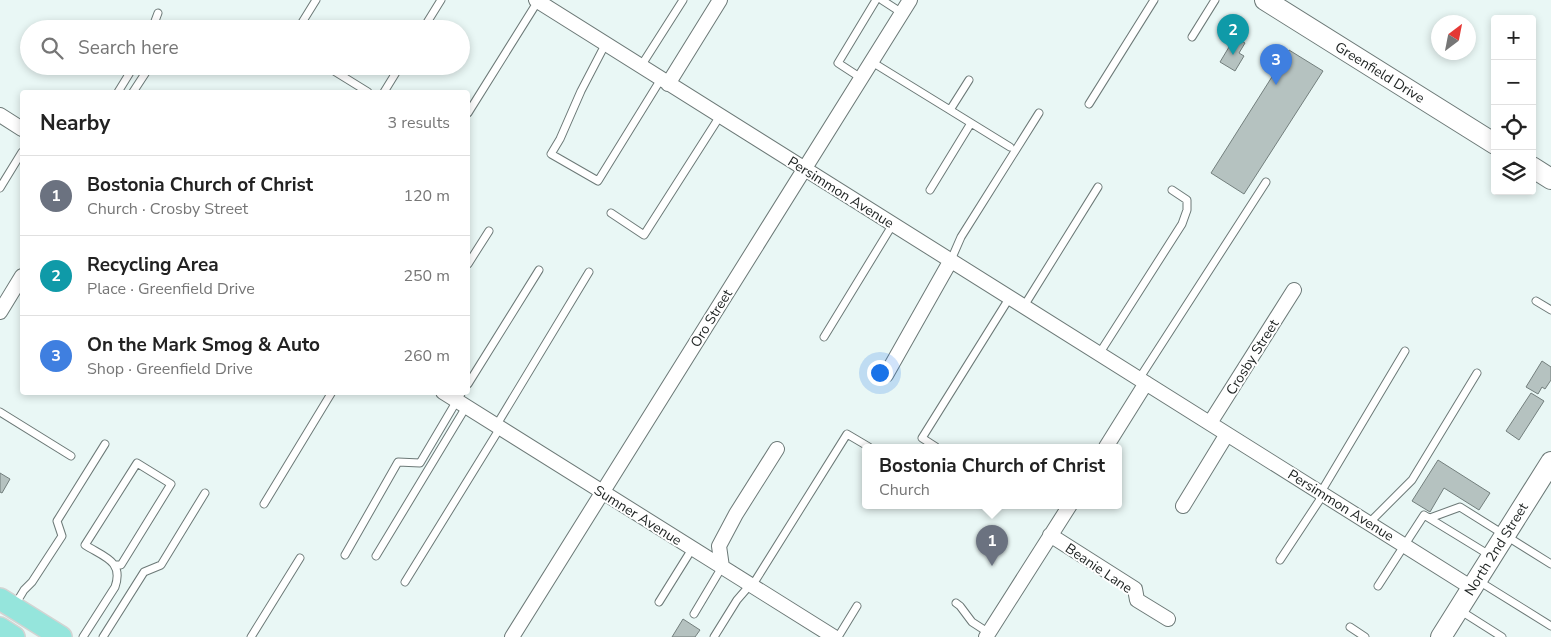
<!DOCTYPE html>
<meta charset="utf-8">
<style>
body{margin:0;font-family:"Nunito Sans",sans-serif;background:#f6f6f6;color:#222}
.controls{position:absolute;right:15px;top:15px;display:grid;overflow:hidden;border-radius:5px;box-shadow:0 2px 8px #0003}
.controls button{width:45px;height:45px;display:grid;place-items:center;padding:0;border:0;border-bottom:1px solid #e0e0e0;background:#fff;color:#222;font:25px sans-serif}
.compass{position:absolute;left:1431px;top:15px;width:45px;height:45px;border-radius:50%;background:#fff;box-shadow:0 2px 8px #0003;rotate:32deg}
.you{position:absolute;left:879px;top:372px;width:18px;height:18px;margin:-12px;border:4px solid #fff;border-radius:50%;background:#1a73e8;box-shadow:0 0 0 8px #1a73e833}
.badge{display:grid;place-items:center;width:32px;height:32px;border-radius:50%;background:#1a73e8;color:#fff;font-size:16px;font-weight:700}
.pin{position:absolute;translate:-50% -41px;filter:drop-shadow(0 1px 2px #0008)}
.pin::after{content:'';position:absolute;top:26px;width:18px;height:15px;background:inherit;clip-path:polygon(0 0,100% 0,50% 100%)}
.popup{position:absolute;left:862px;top:444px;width:260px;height:65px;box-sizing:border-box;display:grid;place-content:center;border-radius:5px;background:#fff;filter:drop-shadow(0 1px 4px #0005);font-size:16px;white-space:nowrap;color:#767676}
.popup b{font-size:19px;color:#222}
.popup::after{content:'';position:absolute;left:50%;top:100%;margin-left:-10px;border:10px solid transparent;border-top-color:#fff}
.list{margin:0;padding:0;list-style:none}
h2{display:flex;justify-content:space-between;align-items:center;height:65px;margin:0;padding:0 20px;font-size:21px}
h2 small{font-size:16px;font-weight:400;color:#767676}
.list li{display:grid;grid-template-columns:32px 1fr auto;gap:15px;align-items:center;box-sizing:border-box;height:80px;padding:0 20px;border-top:1px solid #e0e0e0}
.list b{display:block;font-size:19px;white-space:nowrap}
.list p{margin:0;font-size:16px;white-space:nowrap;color:#767676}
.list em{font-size:16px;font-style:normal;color:#767676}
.icon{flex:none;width:28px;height:28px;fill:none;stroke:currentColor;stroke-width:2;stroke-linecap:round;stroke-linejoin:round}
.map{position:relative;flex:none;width:1551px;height:637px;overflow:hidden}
.search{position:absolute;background:#fff;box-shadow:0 2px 8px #0003;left:20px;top:20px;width:450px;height:55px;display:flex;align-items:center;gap:12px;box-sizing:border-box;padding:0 18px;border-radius:28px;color:#767676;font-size:19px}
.panel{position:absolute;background:#fff;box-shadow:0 2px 8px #0003;left:20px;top:90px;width:450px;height:305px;border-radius:5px}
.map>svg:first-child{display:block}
.building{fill:#b5c2c0;stroke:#737f7d}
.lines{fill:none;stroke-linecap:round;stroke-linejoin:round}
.lane-casing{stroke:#6c7977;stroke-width:9}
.street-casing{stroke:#6c7977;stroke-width:16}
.secondary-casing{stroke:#6c7977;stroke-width:22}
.primary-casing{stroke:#d3d4d3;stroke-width:24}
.lane{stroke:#fff;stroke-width:7}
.street{stroke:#fff;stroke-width:14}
.secondary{stroke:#fff;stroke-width:20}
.primary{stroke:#95e5dc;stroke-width:21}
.labels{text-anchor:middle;stroke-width:4;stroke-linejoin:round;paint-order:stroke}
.street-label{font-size:14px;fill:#212625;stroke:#fff}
</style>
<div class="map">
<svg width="1551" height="637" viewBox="0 0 1551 637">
<rect width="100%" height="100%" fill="#e9f7f5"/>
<path class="building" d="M1235 37 1245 43 1239 53 1244 56 1235 71 1220 62Z
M1289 50 1323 71 1244 194 1211 173Z
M1542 361 1551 367V380L1545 389 1542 387 1538 394 1526 387Z
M1531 393 1544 401 1519 440 1506 431Z
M1438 460 1490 493 1479 510 1444 488 1430 512 1412 501Z
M0 473 10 479 2 493 0 492Z
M683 619 700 630 695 637H672Z"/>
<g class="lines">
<g class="lane-casing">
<path id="lane" d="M882 0 902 13
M152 29 158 13
M298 29 316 0
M423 29 441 0
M1192 37 1215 0
M606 43 581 91 560 139 551 154 598 181 661 79
M872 62 1010 147
M326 66 368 92
M641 66 683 0
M861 78 838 63 876 0
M118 92 134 66
M133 92 150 66
M384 92 400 66
M1089 104 1154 0
M950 110 969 80
M468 113 538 1
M0 188 22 152
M930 190 971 123
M611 213 644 235 720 116
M951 260 961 237 1039 113
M468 264 489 231
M1536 301 1551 310
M1024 306 1098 187
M824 337 893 224
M1099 354 1182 224 1187 210V200L1172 190
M1139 379 1266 182
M468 384 539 270
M0 412 71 456
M496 426 589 272
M936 447 922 438 1010 297
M264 504 332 392
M1430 518 1460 507 1551 564
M1369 523 1412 480 1477 373
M345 555 398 462 420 463 462 392
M376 556 466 407
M1280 560 1319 501 1321 492 1405 351
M1477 580 1551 626
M405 582 500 428
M752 586 847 434 869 447
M1378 586 1424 515 1491 556
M659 602 692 549
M956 603 960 606 972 622 989 633
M15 605 24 590 32 582 62 536 57 521 105 444
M1461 611 1502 637
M694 614 722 567
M1350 627 1365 637
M83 637 115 587C124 561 104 557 85 545L137 463 171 484 121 565H115
M103 637 144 572 161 565 205 493
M251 637 300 558
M714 637 737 600 750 585
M838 637 857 606"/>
</g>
<g class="street-casing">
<path id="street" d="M536 0 1472 588
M668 84 720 0
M0 115 22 129
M0 312 22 276
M886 375 951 260
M443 392 834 637
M1210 423 1294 290
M1106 447 1146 383
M1183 506 1227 434
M1050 535 1135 589 1137 600 1168 619
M722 567 719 546 736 514 777 449
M512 637 910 0
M986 637 1070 505"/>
</g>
<g class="secondary-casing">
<path id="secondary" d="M1265 0 1495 144
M1532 167 1551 179
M1441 637 1551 462"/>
</g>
<g class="primary-casing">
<path id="primary" d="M0 599 61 637
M0 628 14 637"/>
</g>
<use href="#lane" class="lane"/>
<use href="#street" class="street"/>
<use href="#secondary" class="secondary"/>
<use href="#primary" class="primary"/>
</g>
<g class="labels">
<g class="street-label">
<text transform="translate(1380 72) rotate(32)" y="5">Greenfield Drive</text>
<text transform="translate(841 192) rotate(32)" y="5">Persimmon Avenue</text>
<text transform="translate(711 318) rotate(-58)" y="5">Oro Street</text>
<text transform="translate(1252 357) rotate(-58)" y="5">Crosby Street</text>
<text transform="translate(1341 505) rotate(32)" y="5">Persimmon Avenue</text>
<text transform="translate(638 515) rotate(32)" y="5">Sumner Avenue</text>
<text transform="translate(1496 549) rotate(-58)" y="5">North 2nd Street</text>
<text transform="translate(1099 568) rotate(34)" y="5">Beanie Lane</text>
</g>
</g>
</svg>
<div class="controls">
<button>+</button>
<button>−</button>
<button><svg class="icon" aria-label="locate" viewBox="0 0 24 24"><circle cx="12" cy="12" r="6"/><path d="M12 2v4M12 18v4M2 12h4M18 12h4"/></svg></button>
<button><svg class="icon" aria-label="layers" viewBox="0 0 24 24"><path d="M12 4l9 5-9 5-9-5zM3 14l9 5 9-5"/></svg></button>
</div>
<svg class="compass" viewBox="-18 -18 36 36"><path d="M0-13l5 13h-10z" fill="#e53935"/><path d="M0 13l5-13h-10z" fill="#767676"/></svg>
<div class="you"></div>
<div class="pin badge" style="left:992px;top:566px;background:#6b7280">1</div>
<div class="popup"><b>Bostonia Church of Christ</b>Church</div>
<div class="pin badge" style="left:1233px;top:55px;background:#0f9aa8">2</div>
<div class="pin badge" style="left:1276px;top:85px;background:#3f7fe0">3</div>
<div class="search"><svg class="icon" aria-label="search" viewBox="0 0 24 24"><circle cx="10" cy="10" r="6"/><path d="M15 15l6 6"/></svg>Search here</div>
<section class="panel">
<h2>Nearby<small>3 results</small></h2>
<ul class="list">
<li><span class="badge" style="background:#6b7280">1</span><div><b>Bostonia Church of Christ</b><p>Church · Crosby Street</p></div><em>120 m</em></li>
<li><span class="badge" style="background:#0f9aa8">2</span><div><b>Recycling Area</b><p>Place · Greenfield Drive</p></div><em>250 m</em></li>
<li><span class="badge" style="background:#3f7fe0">3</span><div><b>On the Mark Smog &amp; Auto</b><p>Shop · Greenfield Drive</p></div><em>260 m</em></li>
</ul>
</section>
</div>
